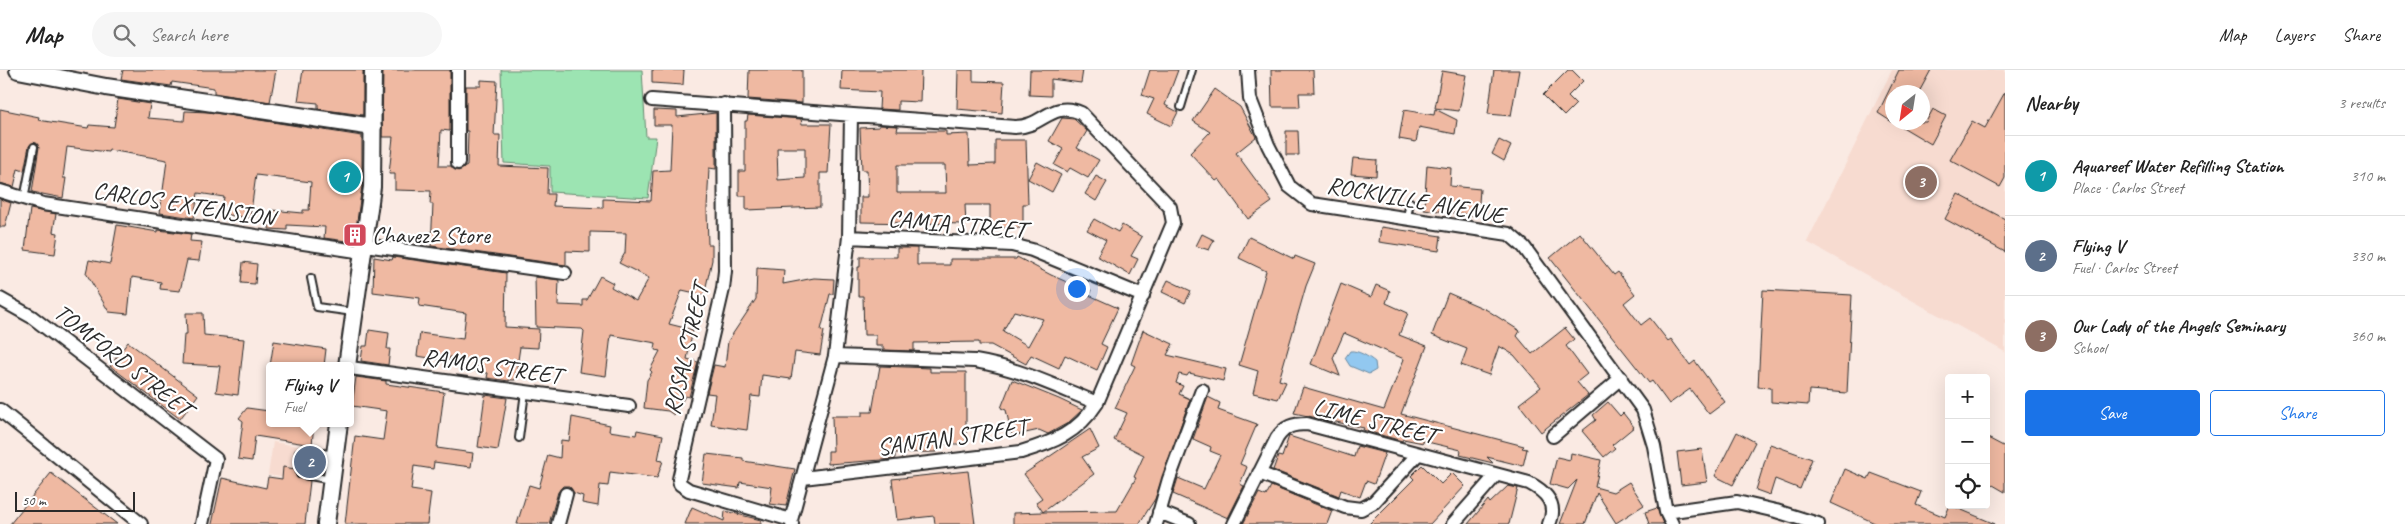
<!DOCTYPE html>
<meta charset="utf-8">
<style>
body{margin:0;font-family:Caveat,sans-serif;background:#f6f6f6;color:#222}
.controls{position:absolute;right:15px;bottom:15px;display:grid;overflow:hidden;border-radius:5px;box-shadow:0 5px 20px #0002}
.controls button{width:45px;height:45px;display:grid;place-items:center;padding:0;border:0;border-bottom:1px solid #e0e0e0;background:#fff;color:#222;font:25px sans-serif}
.compass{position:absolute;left:1885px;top:15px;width:45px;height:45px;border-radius:50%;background:#fff;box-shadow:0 5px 20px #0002;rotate:210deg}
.scale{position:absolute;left:15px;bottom:12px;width:120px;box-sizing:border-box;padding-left:5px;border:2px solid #2b2b2b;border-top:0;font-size:14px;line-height:18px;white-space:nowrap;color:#2b2b2b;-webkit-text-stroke:4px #fff;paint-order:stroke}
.you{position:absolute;left:1076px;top:218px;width:18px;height:18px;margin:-12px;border:4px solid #fff;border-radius:50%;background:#1a73e8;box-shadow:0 0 0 8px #1a73e833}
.badge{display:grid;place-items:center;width:32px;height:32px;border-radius:50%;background:#1a73e8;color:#fff;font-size:16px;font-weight:700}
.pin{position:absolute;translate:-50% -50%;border:2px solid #fff;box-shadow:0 1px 5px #0006}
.popup{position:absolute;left:266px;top:292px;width:88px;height:65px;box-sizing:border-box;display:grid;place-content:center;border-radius:5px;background:#fff;filter:drop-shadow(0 1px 4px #0005);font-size:16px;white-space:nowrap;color:#767676}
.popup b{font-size:19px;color:#222}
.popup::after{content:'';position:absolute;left:50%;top:100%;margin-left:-10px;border:10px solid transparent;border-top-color:#fff}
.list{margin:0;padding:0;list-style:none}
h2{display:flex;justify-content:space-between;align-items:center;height:65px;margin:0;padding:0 20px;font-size:21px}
h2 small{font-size:16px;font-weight:400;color:#767676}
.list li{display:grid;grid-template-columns:32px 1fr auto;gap:15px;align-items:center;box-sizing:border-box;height:80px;padding:0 20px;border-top:1px solid #e0e0e0}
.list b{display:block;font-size:19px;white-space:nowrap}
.list p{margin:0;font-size:16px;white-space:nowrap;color:#767676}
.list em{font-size:16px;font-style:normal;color:#767676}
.actions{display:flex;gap:10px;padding:15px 20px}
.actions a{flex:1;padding:11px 0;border:1px solid #1a73e8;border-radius:5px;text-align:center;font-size:18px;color:#1a73e8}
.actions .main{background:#1a73e8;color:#fff}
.icon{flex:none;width:28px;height:28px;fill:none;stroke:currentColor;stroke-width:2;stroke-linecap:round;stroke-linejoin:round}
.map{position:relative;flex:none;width:2005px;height:454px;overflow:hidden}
header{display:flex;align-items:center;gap:30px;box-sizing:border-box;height:70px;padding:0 25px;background:#fff;border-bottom:1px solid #e0e0e0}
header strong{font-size:24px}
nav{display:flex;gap:28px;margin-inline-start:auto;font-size:18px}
.search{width:350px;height:45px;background:#f6f6f6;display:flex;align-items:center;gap:12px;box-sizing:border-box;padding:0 18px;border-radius:28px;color:#767676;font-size:19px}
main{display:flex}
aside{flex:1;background:#fff}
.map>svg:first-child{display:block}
.built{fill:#f7dbd0;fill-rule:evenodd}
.green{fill:#9ce4b2;stroke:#64886e}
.water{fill:#92c8f0;stroke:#6989a1}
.building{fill:#efb9a2;stroke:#2b2b2b;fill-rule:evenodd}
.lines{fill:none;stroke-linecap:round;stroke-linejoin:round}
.service-casing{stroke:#2b2b2b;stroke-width:10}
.minor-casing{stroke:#2b2b2b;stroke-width:16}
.tertiary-casing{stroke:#2b2b2b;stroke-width:20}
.service{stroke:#fff;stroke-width:6}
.minor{stroke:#fff;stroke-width:12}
.tertiary{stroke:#fff;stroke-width:16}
.labels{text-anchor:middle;stroke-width:4.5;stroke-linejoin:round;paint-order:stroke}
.street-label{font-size:24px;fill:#2b2b2b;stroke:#fff}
.poi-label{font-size:24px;fill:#2b2b2b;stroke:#fff;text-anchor:start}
</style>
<header>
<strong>Map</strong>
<div class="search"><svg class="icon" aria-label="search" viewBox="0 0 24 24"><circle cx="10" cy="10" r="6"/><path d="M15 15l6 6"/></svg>Search here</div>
<nav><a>Map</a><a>Layers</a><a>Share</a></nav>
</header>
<main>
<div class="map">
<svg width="2005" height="454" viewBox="0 0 2005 454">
<rect width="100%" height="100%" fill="#faeae3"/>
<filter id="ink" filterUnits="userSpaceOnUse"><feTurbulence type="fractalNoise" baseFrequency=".02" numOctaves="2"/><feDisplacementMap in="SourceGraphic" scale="10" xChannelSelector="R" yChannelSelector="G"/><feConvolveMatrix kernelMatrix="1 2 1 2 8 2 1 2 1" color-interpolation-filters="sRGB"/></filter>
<g filter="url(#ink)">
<path class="built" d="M1892 0H2005V282L1807 172ZM1892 22H1922V52H1892Z
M273 372 321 380 316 412 268 405Z"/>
<path class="green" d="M501 0H642L646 67H656L648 128 550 122V96L504 93Z"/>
<path class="water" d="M1350 281C1358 280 1369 287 1375 292L1376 300 1369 304 1350 296 1345 288Z"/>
<path class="building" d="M123 0H276L270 32 214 23V18L172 12 171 16 121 9Z
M303 0H363V45L318 39V33L298 31Z
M383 0H450V61L441 60 439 96H451L458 101 467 96 468 61H466V16H481V10L497 11 494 65H500L499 96 548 98 547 124H554L553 136 603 138V129L651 131 653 101 670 100 672 55H654V40L677 41V47L716 43V99L709 98 707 139 708 175H712V190L704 225 682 220 669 254 693 260 687 289 698 292 689 327 685 326 674 345 668 341 644 338 647 310 652 302 650 300 660 281 655 280 656 273 611 265 606 306 579 302 584 261 582 259 536 257 535 207 559 210 558 235 583 236V230H587L600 206 613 213 611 217 636 231 649 208 619 193 625 183 626 163 590 162V182L566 181V195L431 176 433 134H430L431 121 395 120V104H389L393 67H382Z
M652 0H684L683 15 652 13Z
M749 0H802V33L748 29Z
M842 0H921L920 32 898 31V40L879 39 880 22 841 20Z
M958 0H973V11L1004 12 1002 43 957 39Z
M1030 0H1083L1081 13 1051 9V26L1029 25Z
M1150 0H1178L1165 35 1178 42 1171 56 1147 44 1154 29 1142 25Z
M1271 0H1313L1314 23H1299L1300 37H1272Z
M1494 0H1519L1511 46 1488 44Z
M1568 0H1572L1583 11 1568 26 1576 34 1564 46 1543 25Z
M1899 0H1931L1919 22H1892V52L1878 43Z
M1442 1 1466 5 1459 41 1435 38Z
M1215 19 1240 37 1256 67 1236 83 1272 132 1248 149 1219 109 1216 111 1190 83 1210 62 1193 51Z
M2005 22V108L2000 117 1950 90 1972 51 1985 58Z
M118 29 150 34 148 48 184 51 185 41 208 42 362 66V116L354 172 324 168 325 157 287 155V160L269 159 271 140 303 143V140H309L311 112 256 105 250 148 221 144 224 127 198 123 194 148 160 143 167 90 109 80 108 82 67 77 63 108H66L63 128 32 122 39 77 34 72 29 76 24 101 18 99 14 117 0 113V39L39 47 38 50 88 58 89 55 114 57Z
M1435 39 1457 50 1455 64 1419 57 1416 72 1399 69 1404 40 1434 45Z
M1933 39 1946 46 1931 74 1894 52H1926Z
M748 45 801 49 802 54H831L828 103H820V137L746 140V126H739V101H745V51H747ZM777 78H805V108L778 110Z
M1062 48 1074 49 1087 61 1077 78 1099 90 1088 108 1070 98 1067 102 1054 95 1063 79 1049 71Z
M879 55 898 56 897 61H946V65L969 64 970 95 995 94V70H1026L1028 134H1023V158H990V135H965L966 154 861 152V127H868L867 100H862L860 58 879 57ZM897 95H945L946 123H897Z
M1286 61H1298L1299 85H1286Z
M1499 70 1511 76 1504 91 1492 84Z
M1353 88 1377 90 1376 106 1351 104Z
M1037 92 1061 105 1052 122 1028 109Z
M1427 95 1451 98 1450 116 1480 119 1478 146 1424 139Z
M1096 106 1107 112 1096 131 1085 124Z
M1958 124 2005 149V182L1945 149Z
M0 129 11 133 5 157H0Z
M30 139 56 144 53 162 58 163 55 184 25 180Z
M1094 149 1118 162 1122 155 1142 167 1131 186 1138 189 1130 205 1097 186 1106 170 1087 160Z
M117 155 158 162V160L191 164 190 171 202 172 199 191 187 190 180 221 160 219 161 212 132 207 128 244 109 242 86 203 89 190 110 194Z
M1381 157 1441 166 1439 181 1379 172Z
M1580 163 1614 205 1618 202 1635 224 1624 233 1641 255 1650 248 1668 271 1671 269 1690 295 1695 291 1725 332 1709 344 1690 319 1669 334 1652 311 1649 313 1550 188Z
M1202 164 1214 170 1209 180 1196 176Z
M1249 167 1294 189 1295 186 1315 194 1306 216 1279 310 1286 312 1278 329 1253 323 1258 301 1239 295 1266 201 1239 188Z
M897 178H917V195H950V189H1016L1017 187 1051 205 1069 213 1070 210 1091 220 1089 225 1118 238 1101 274 1107 277 1097 300 1065 285 1059 298 1031 285 1026 294 991 275H979V272L914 273V281L883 280V276H876V265H864L863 226H858V197H860V187H897ZM1014 241 1043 249 1028 276 1003 261Z
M374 187 392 190 393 187 506 203 505 257 539 259 538 278 520 277 515 310H509V311L487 308 488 303 476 302 478 291 450 287 449 291 417 286 420 263 463 269 466 243 419 236 420 228 373 222Z
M243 192 257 194 255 214 241 213Z
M757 198 784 200 783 214 814 208 834 209 833 224H830L821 260 824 261 820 285 795 282 791 309 762 305 760 327 751 326 747 360 711 355 715 324 707 323 714 295 725 297 728 271 756 229Z
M1168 210 1191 221 1185 233 1162 222Z
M1341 214 1371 227 1376 215 1390 221 1386 233 1408 243 1399 265 1427 276 1401 344 1524 376 1522 378 1527 379 1523 396 1487 387 1493 393 1460 385 1461 380 1423 371V373L1403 369 1402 371 1363 360 1364 358 1294 343 1303 317 1384 340 1404 289 1344 263 1333 288 1340 306 1311 294Z
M1763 220 1852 225 1847 323 1809 320 1808 335 1771 332V318L1758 317Z
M1448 223 1487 240 1520 261 1517 266 1532 284 1565 258 1574 269 1566 276 1587 304 1577 312 1588 325 1541 362 1519 334 1541 317 1514 285 1499 276 1489 305 1461 295 1467 279 1432 265Z
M186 243H203L204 265 244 269 238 325 216 322 220 296 182 294 184 264H187Z
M369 260 389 263 387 279H390L388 295 361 291 363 276H367Z
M1143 260 1173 274 1167 285 1226 299 1223 311 1189 303 1187 306 1179 304 1176 313 1183 316 1179 324 1190 329 1155 429 1139 454H1013V443L1043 442 1036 432 1042 428 1024 404 1090 359 1099 378 1082 387 1094 404 1043 442 1117 441 1136 408 1134 407 1144 385 1114 370 1127 343 1115 338 1135 296 1131 294Z
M274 271 326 279 324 296H270Z
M128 272 198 325 180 349 110 296Z
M880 296 930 298V302H966V374H937V382L895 383V389L828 394V381H833L832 346H862V342H872Z
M356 307 386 311V314L444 322 437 378 473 383 471 397 434 392 433 399 414 396 411 420 431 423 427 454H345L355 366 383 370 387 341 352 336Z
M1012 310 1059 329 1082 340 1068 353 1048 364 1039 360 1012 366 1006 340 1001 338Z
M485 325 507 328 498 380 478 377Z
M1208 327 1220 333 1218 340 1257 354 1240 394 1247 397 1240 414 1244 416 1228 448 1173 424 1178 408 1204 419 1220 385 1210 381 1211 377 1193 369Z
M1608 332 1620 346 1623 343 1634 357 1612 375 1615 378 1604 387 1582 361 1596 350 1593 345Z
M247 338 269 341 267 353H314L312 375 255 366 252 391 238 389 243 351 239 348Z
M572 347 610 355 609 361 636 365 637 360 663 365 658 390 663 391 657 408 610 402 608 416 600 415 598 436 582 433 583 426 574 423 569 416H563L558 422 549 454H517L529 415 539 418 548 385 560 388 561 370 569 371Z
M1737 362 1755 372 1733 415 1715 406Z
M1289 366 1354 387 1357 376 1385 383 1374 414 1366 411 1360 427 1341 420 1339 426 1273 400 1278 386 1282 387Z
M1986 367 2005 377V422L1986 411Z
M1770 374 1812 389 1800 419 1775 409 1770 425 1756 420Z
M1702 379 1707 412 1681 415 1677 382Z
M1571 383 1601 390 1595 417 1613 422 1629 412 1644 435 1616 453 1597 423 1585 454H1560L1577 410 1568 419 1550 414 1557 387 1570 390Z
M706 384 743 388V391L795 399 786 436 770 434 772 417 740 412 739 418 702 413Z
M1422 395 1441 414 1452 403 1465 416 1430 454H1369L1414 409 1411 406Z
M283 397 295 399 297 408 310 411 305 454H212L222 408 266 418 268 407 282 409Z
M1845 399 1868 409 1871 403 1921 422 1916 435 1945 447 1950 435 1995 454H1877L1831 433Z
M968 401 975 454H935L934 446 897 450 892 409Z
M51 403 91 434 117 454H10Z
M1271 416 1332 441 1327 454H1243L1259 423 1266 426Z
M1508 416 1518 418 1509 454H1468L1488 430 1490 433Z
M692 437 724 451 725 441 761 450V454H685Z
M1657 438 1663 454H1649L1645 442Z"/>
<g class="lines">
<g class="service-casing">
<path id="service" d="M1181 37 1192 0
M24 129 34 77
M1407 147 1410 132
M311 208 317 237 353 242
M519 368 525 322
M331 410 300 404 299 383 303 380 335 385"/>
</g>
<g class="minor-casing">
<path id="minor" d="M458 0V93
M1248 0 1250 29 1268 75 1289 116 1312 134 1509 164 1524 177 1643 340 1654 376 1666 442 1672 454
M652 30 1015 57C1043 57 1051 30 1081 43L1170 137 1173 153 1097 333C1078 363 1054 372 1021 382L803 408
M724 34 725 201 723 219 679 409 680 414 689 420 791 450
M0 121 43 134 363 182
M849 167 1012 175 1032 180 1143 226
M365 175 565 203
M0 229 32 247 216 389 202 454
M835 286 975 291C1018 298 1057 317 1097 333
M350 298 629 336
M0 340 141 454
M1553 366 1621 308
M1259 403 1345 437 1361 439 1374 432 1418 384
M1159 442 1189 454
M1666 442 1737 432 1776 441 1818 454
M558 454 566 424
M792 454 791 450 835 286 849 167 851 45
M1156 454 1169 409 1202 320
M1234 454 1277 368C1285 356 1293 354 1307 354L1529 413C1546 422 1558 434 1549 454
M1453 454 1496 405"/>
</g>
<g class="tertiary-casing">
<path id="tertiary" d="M18 0 106 17 373 57
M347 296 372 117 373 0
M326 454 339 353"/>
</g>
<use href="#service" class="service"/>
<use href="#minor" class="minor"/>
<use href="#tertiary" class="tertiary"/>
</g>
</g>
<defs>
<g id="building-square" transform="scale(1.25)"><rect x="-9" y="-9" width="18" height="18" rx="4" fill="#d1495b" stroke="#fff"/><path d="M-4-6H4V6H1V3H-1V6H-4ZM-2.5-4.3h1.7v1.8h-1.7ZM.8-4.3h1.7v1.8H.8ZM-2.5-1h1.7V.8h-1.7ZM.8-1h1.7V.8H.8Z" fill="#fff"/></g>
</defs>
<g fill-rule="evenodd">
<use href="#building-square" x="355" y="165"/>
</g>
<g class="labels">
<g class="street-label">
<text transform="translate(1416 130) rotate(10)" y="8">ROCKVILLE AVENUE</text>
<text transform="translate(184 134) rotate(9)" y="8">CARLOS EXTENSION</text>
<text transform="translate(957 154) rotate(5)" y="8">CAMIA STREET</text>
<text transform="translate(686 279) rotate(-77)" y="8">ROSAL STREET</text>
<text transform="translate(123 290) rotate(38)" y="8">TOMFORD STREET</text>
<text transform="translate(492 296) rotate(8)" y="8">RAMOS STREET</text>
<text transform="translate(1375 351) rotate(14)" y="8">LIME STREET</text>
<text transform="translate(952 367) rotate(-8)" y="8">SANTAN STREET</text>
</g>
<g class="poi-label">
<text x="372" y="173">Chavez2 Store</text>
</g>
</g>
</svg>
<div class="controls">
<button>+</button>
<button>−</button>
<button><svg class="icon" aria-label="locate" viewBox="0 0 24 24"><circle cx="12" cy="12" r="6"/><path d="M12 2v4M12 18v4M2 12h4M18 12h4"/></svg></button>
</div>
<svg class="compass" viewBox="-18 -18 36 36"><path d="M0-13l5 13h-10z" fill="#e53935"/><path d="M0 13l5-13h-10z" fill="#767676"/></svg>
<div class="scale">50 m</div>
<div class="you"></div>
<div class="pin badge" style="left:345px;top:107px;background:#0f9aa8">1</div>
<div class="pin badge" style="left:310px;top:392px;background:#5c6f8a">2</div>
<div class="popup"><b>Flying V</b>Fuel</div>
<div class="pin badge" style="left:1921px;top:112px;background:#8d6e63">3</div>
</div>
<aside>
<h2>Nearby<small>3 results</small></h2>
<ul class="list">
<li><span class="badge" style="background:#0f9aa8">1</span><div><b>Aquareef Water Refilling Station</b><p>Place · Carlos Street</p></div><em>310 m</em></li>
<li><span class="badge" style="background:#5c6f8a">2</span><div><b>Flying V</b><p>Fuel · Carlos Street</p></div><em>330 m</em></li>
<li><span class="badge" style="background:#8d6e63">3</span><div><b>Our Lady of the Angels Seminary</b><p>School</p></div><em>360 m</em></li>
</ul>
<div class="actions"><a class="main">Save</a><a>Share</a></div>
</aside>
</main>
